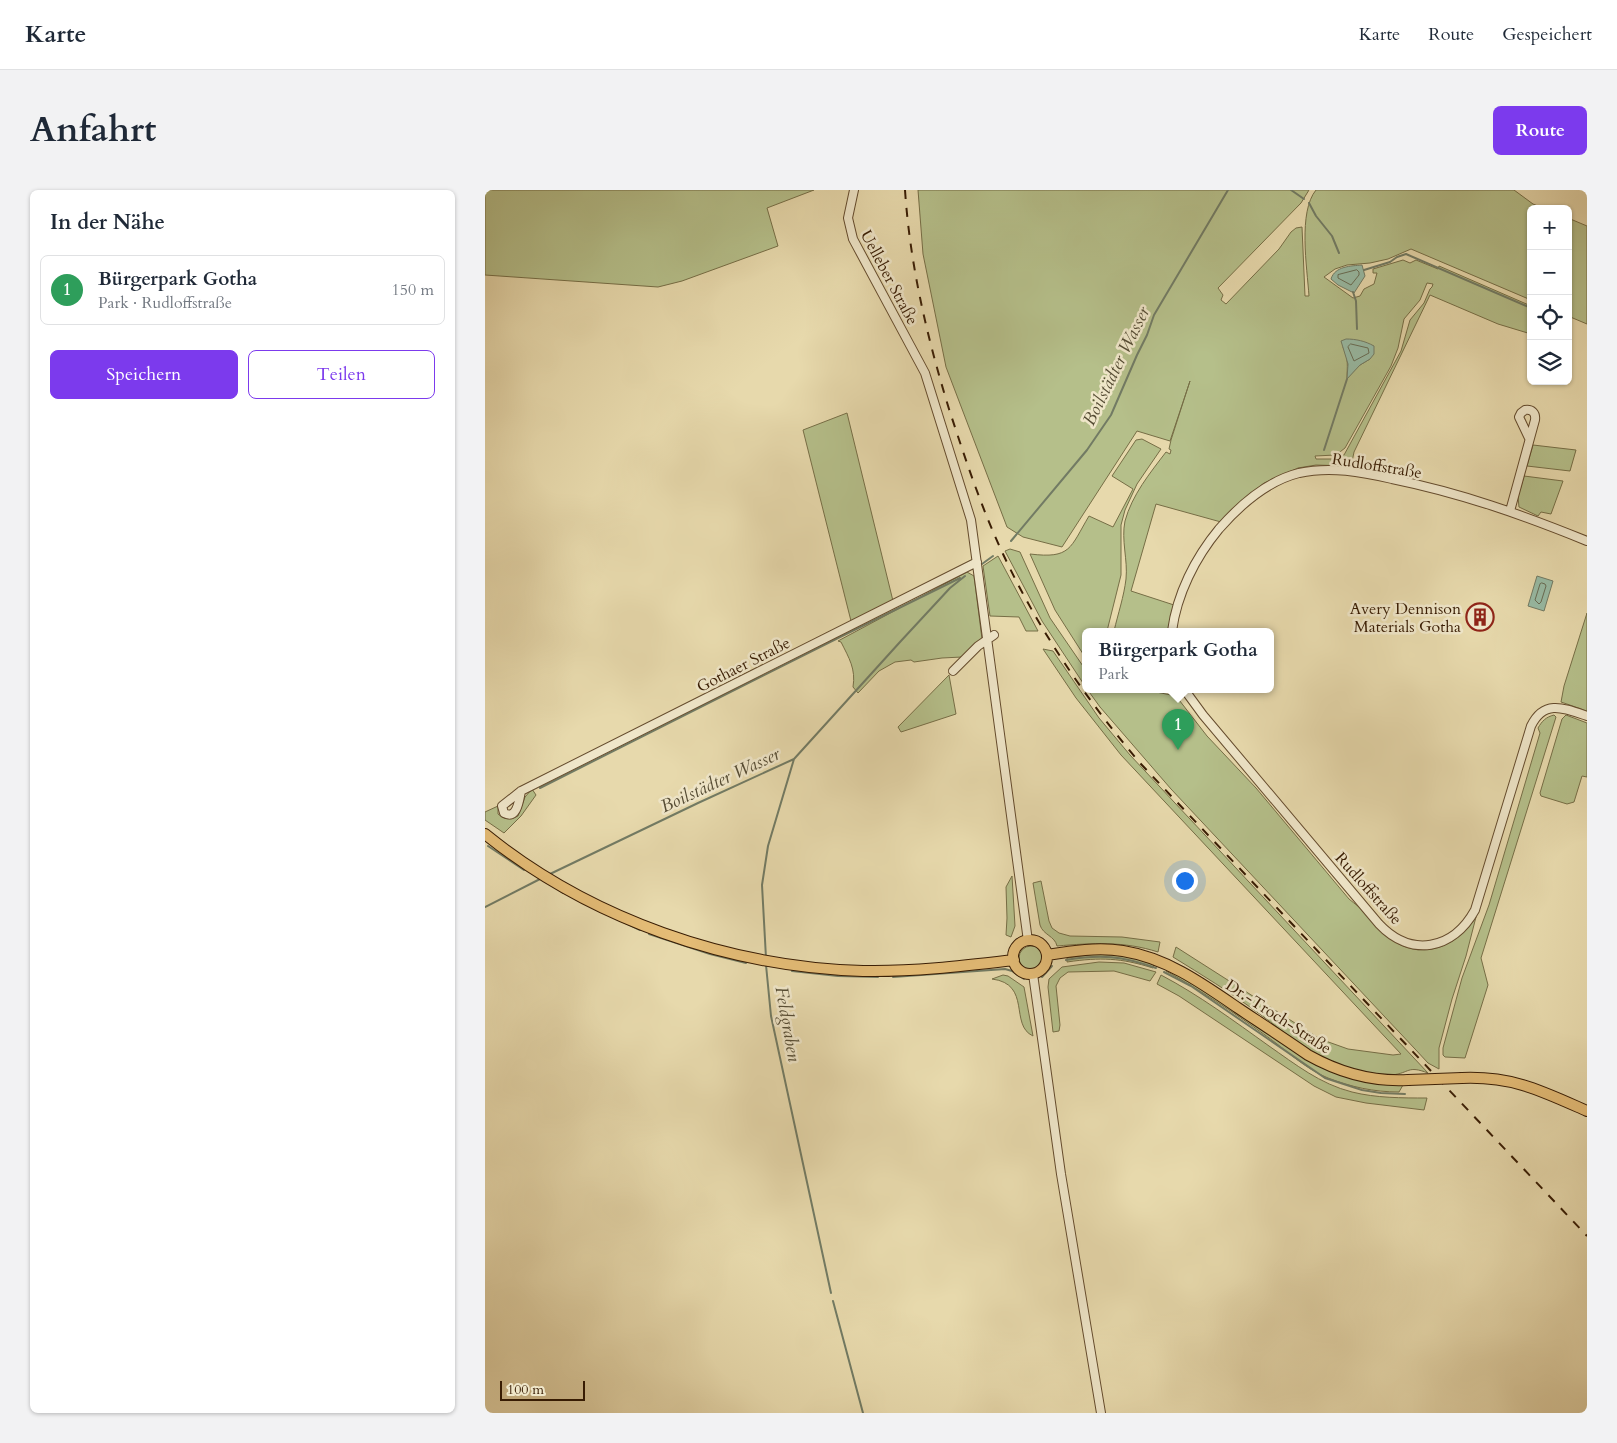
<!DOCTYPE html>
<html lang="de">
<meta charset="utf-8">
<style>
body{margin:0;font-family:Cardo,serif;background:#f2f2f3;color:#1f2937}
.controls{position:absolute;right:15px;top:15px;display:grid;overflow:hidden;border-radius:8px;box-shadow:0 1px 4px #0004}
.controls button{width:45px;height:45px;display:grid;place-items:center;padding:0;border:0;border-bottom:1px solid #e0e1e3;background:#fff;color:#1f2937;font:25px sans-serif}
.scale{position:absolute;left:15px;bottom:12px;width:85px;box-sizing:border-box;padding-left:5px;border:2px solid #381c03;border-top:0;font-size:14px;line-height:18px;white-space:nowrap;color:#381c03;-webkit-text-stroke:4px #efe6c9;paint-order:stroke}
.you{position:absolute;left:699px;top:690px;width:18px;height:18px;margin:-12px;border:4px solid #fff;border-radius:50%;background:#1a73e8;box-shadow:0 0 0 8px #1a73e833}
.badge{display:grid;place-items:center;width:32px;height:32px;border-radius:50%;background:#7c3aed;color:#fff;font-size:16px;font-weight:700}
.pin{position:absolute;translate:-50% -41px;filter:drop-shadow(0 1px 2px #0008)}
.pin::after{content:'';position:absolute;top:26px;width:18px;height:15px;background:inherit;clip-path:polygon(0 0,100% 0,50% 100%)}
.popup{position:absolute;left:597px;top:438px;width:192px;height:65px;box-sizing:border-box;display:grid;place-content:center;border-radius:8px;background:#fff;filter:drop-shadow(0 1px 4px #0005);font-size:16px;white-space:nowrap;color:#747a83}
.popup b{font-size:19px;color:#1f2937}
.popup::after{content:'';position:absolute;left:50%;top:100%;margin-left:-10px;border:10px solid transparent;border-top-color:#fff}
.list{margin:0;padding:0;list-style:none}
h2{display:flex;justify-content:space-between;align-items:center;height:65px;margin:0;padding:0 20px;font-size:21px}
h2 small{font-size:16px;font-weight:400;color:#747a83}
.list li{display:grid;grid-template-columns:32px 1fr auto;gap:15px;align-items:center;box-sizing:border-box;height:70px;margin:0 10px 10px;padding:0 10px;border:1px solid #e0e1e3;border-radius:8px}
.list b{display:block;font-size:19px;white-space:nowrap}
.list p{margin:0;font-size:16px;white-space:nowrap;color:#747a83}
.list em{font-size:16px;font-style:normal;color:#747a83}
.actions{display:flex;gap:10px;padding:15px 20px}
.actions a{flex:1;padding:11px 0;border:1px solid #7c3aed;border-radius:8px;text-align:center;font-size:18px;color:#7c3aed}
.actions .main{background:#7c3aed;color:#fff}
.icon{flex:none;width:28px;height:28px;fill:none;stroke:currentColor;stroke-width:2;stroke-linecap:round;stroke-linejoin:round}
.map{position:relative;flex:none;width:1102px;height:1223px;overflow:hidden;border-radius:8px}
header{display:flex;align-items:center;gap:30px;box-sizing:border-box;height:70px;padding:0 25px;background:#fff;border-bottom:1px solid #e0e1e3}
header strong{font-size:24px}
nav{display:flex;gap:28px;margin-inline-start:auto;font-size:18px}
.intro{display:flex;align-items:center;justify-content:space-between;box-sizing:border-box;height:120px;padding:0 30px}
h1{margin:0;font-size:35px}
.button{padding:12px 22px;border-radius:8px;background:#7c3aed;color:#fff;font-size:18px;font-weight:700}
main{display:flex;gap:30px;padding:0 30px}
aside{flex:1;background:#fff;border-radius:8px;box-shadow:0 1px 4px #0004}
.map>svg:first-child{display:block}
.green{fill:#b5bf8a;stroke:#766e46;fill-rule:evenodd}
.water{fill:#98bba5;stroke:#727b64}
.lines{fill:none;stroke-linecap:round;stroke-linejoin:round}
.shore{stroke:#686c54;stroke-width:1}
.stream{stroke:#727b64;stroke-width:2}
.minor-casing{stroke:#644b2d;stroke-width:10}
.major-casing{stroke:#381c03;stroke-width:12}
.minor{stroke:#efe6c9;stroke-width:8}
.major{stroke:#e4bc76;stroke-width:10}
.rail{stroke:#381c03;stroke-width:2;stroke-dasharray:9 9;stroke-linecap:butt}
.major-bridge-casing{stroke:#381c03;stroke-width:12;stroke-linecap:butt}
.major-bridge{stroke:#e4bc76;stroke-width:10}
.labels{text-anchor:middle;stroke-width:5;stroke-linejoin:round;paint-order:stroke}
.street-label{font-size:16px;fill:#381c03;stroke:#efe6c9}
.poi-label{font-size:16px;fill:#381c03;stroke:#efe6c9;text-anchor:end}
.water-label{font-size:18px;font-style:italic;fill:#554c34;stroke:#efe6c9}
</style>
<header>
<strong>Karte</strong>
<nav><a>Karte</a><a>Route</a><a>Gespeichert</a></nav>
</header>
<div class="intro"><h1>Anfahrt</h1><a class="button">Route</a></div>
<main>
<aside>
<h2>In der Nähe<small></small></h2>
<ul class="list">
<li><span class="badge" style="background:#2e9e5b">1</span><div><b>Bürgerpark Gotha</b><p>Park · Rudloffstraße</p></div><em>150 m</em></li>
</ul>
<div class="actions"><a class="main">Speichern</a><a>Teilen</a></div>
</aside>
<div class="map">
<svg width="1102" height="1223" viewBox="0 0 1102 1223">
<rect width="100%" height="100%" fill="#e7d9ac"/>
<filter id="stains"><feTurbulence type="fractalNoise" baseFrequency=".004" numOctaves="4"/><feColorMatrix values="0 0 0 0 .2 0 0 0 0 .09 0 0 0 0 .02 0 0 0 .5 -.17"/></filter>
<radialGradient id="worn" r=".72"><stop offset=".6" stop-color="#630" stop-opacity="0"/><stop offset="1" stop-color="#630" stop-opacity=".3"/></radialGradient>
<path class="green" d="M0 0H329L282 18 293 56 197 91 173 97 0 85Z
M433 0H824L816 13 733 98 738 105 736 110 741 114 794 59 806 42 811 38 817 37 820 106H824C822 77 813 22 831 0H1029L1048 14 1060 19H1046V110L926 59 903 69 885 73 862 75 850 79 839 87 868 108 875 106 879 99 889 94 892 83H888V79L918 70 925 73 931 70 953 79 954 76 1046 116V144L1013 134 945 105 869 262 867 272 862 276 831 275 813 278 779 293 757 311 736 332 671 314 646 401 689 415 683 441H629C633 424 639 406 641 389 643 370 636 350 640 331 647 305 665 283 681 262L685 264 686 260 684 259 686 250 705 191 685 251 652 241 577 357 538 347 522 337 461 177 438 64ZM942 93 948 94 947 97 945 99 939 113 925 130 916 161 859 265 850 269H831L830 266 851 265 860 258 906 176 913 158 919 129 935 110ZM858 157 885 169 875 175 862 188C862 177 864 169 858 157Z
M1083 28 1102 36V134L1083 126Z
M362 223 408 411 366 431 318 240Z
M657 249 676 259 652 294 640 320 636 335V385L622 441H600V467L570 420 545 364C586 369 585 358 604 326L628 337 648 299 627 286 651 250Z
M1048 255 1091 260 1085 281 1042 276Z
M1039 286 1078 291 1066 324 1056 322 1053 326 1034 317 1033 307Z
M525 359 535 362 565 428 600 479V496L557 431 520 361Z
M513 366 553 441H541L534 427 505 426 498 376Z
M482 382 489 386 497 449 477 467 457 468 429 472 426 470 410 472 394 481 373 503 368 497C371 479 364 468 356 452L353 451Z
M1102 423V521L1076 512 1079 496Z
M558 459 568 461 614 528 645 565 943 883C922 875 925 883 907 885 892 886 875 883 861 878 827 868 800 842 772 822 745 802 717 785 688 767L691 757 835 849 863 859 908 865 916 864 636 565 591 508Z
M464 485 471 524 416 542 413 537Z
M602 499H656L691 506 722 546 771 598 864 709C870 714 877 719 882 724 889 732 895 741 903 747 935 772 971 758 991 727L981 766 967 809 954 858V879L943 873 930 859 686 599 615 517Z
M1069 525 1071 527 996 768 1003 795 980 868 960 867 958 865V858L977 788 1004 715 1055 543 1053 538C1057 531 1061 527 1069 525Z
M1081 525 1102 533V587L1097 586 1089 612 1082 614 1056 606 1055 603 1077 529Z
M47 599 51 605 36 626 19 643 0 630V622L13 616V624C20 630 25 630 33 626L40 607Z
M527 686 530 736 526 747 521 745 522 728 521 697Z
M556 691 564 731 567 738 574 743 585 746 637 747 675 752 673 762C639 751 607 753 572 756 570 746 558 745 555 735L548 693Z
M534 768a12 12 0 1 1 24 0a12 12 0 1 1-24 0Z
M610 764 640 766 669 773 668 778C636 768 616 767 582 772V768Z
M614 772 639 773 671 782 665 791 629 781 583 782 575 788 571 796 575 835 574 841 568 842 563 797 564 789 577 777Z
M682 780 703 789 826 872C859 889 882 894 918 895L914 902C889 902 866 897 843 888 820 879 800 859 780 845 748 822 715 800 681 781Z
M518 785 523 786 539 797 548 846C524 835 547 794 507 789Z
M676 785C714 805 749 831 784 856 810 874 835 894 867 902 891 908 917 908 942 908L939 920 881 913 851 907 829 896 694 806 672 794Z"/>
<path class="water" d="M877 75 880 86 869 103 853 95 846 89C850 76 866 76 877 75Z
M861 149C871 149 880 151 889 156V164L885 169 875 175 862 189 863 174 856 151Z
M1052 386 1068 391 1059 421 1043 416Z"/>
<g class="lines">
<path class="shore" d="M872 80 874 82V85L866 95 853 88V85Z
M866 154 883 158 884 163 869 171 863 157Z
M1057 393 1060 394 1061 396 1056 412 1054 414 1050 410 1055 394Z"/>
<path class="stream" d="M806 0 819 9
M824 13 831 26 847 46 854 63
M879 80 905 72 912 67 921 64 1046 118
M868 102 871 111 872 139
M839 260 862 189
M526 351 602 260 626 225 652 165 662 145 669 125 743 0
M497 374 508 366
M55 598 351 449 475 388
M3 656 39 680
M65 684 213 613 309 569 415 452 465 398 480 386
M74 700 78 703
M85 706 155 740
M0 717 57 688
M164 744 225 764 261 773
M281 768 277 695 283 656 309 569
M581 770C616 764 637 766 671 778
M281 775 286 826 346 1103
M307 781 353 786 393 787
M679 782 706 796 840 888 877 900 896 903 920 904
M408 787 520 779 527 781 539 789
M557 787 567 776
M348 1111 378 1223"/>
<g class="minor-casing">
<path id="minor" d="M369 0 363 28 368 49 440 183 486 330 543 751
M1025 321 1050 230C1051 223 1047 219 1040 220L1036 223 1034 227 1044 248
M687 441C692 404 710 368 734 339 755 315 782 291 814 283 845 276 877 282 907 289 976 303 1038 325 1102 351
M468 481 493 456 509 445
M699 499 718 525 894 734C926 768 968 760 990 720L1046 536C1059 509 1079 518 1102 526
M36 601C34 611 32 630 19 623L17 616 36 601 492 372
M548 784 576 984 616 1223"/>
</g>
<g class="major-casing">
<path id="major" d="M0 644C105 729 243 777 378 781 429 782 478 776 529 770
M528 767a17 17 0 1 1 34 0a17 17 0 1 1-34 0Z
M562 765C587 761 613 757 638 761 682 768 718 794 753 818 777 834 800 849 823 865 855 883 887 892 923 890
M977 888C1028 886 1057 901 1102 921"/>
</g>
<use href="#minor" class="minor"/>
<use href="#major" class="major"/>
<path class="rail" d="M420 0C425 75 442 147 464 219 480 268 496 317 518 364 554 441 601 509 655 573L1102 1046"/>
<g class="major-bridge-casing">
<path id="major-bridge" d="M923 890 977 888"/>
</g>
<use href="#major-bridge" class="major-bridge"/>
</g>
<defs>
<g id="building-ring" transform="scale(1.4375)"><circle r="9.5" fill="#efe6c9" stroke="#8f2418" stroke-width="1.5"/><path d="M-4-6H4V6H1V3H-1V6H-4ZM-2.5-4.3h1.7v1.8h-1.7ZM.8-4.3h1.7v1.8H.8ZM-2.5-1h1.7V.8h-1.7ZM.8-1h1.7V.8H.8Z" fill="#8f2418"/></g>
</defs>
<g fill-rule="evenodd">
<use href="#building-ring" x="995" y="427"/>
</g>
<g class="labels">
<g class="street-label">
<text transform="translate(405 87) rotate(62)" y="6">Uelleber Straße</text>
<text transform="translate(892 275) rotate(9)" y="6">Rudloffstraße</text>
<text transform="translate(258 474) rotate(-27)" y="6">Gothaer Straße</text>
<text transform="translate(884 698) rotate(48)" y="6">Rudloffstraße</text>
<text transform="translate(794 826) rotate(33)" y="6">Dr.-Troch-Straße</text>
</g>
<g class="poi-label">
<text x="976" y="424">Avery Dennison<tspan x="976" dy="18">Materials Gotha</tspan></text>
</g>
<g class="water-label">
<text transform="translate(631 176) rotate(-64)" y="6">Boilstädter Wasser</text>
<text transform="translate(235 590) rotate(-25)" y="6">Boilstädter Wasser</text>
<text transform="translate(303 834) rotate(80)" y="6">Feldgraben</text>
</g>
</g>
<rect width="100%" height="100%" filter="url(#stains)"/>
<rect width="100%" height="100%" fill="url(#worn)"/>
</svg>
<div class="controls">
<button>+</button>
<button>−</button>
<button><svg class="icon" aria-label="locate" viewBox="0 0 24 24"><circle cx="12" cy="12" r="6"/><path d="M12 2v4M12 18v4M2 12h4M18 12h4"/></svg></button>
<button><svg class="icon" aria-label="layers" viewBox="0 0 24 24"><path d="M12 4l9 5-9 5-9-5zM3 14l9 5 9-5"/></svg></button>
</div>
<div class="scale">100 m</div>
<div class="you"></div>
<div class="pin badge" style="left:693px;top:560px;background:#2e9e5b">1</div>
<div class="popup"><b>Bürgerpark Gotha</b>Park</div>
</div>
</main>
